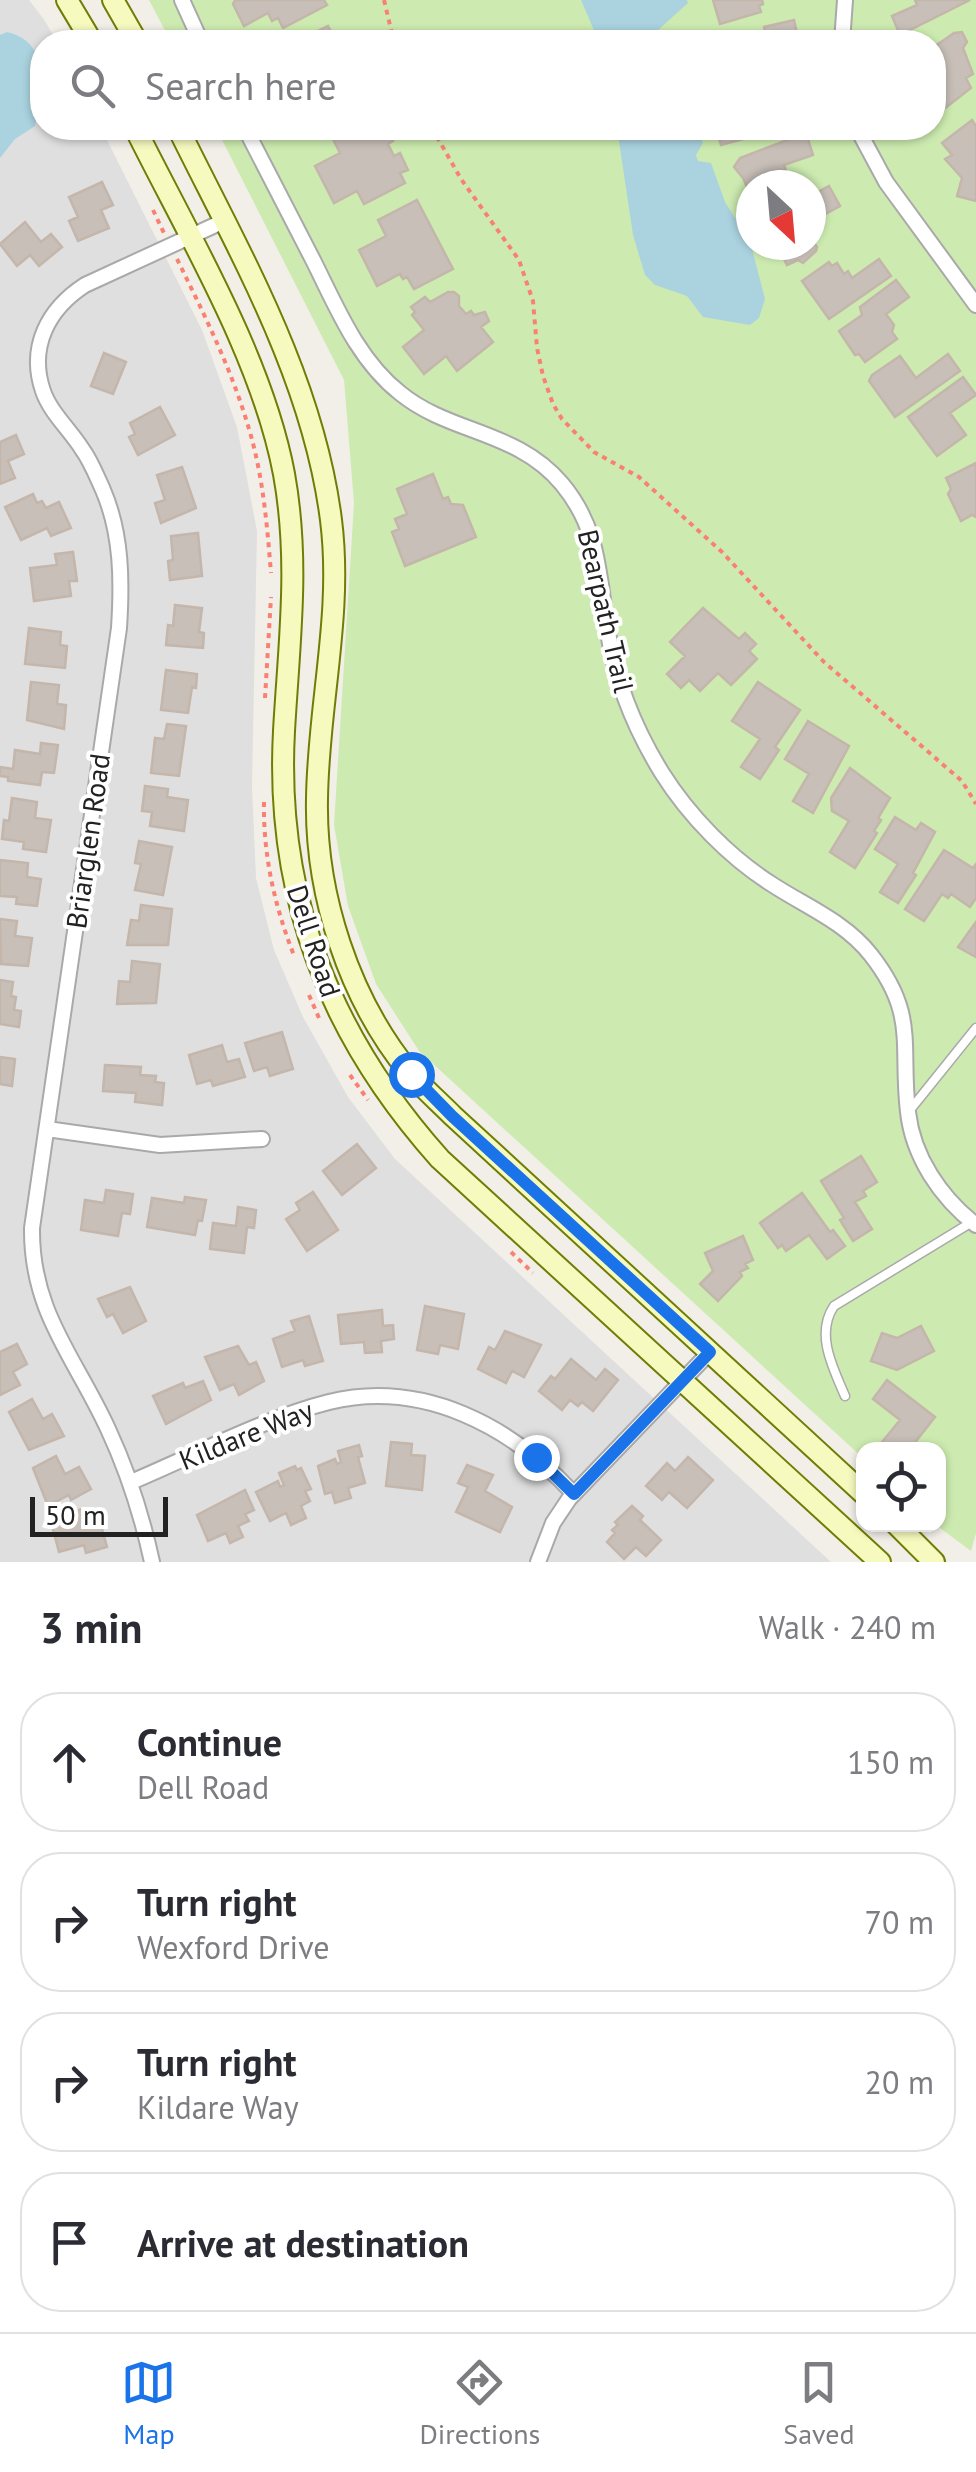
<!DOCTYPE html>
<meta charset="utf-8">
<style>
body{margin:0;font-family:"PT Sans",sans-serif;background:#f2f2f3;color:#2b2b33}
.controls{position:absolute;right:30px;bottom:30px;display:grid;overflow:hidden;border-radius:20px;box-shadow:0 2px 8px #0004}
.controls button{width:90px;height:90px;display:grid;place-items:center;padding:0;border:0;border-bottom:2px solid #e1e1e2;background:#fff;color:#2b2b33;font:50px sans-serif}
.compass{position:absolute;left:736px;top:170px;width:90px;height:90px;border-radius:50%;background:#fff;box-shadow:0 2px 8px #0004;rotate:154deg}
.scale{position:absolute;left:30px;bottom:25px;width:138px;box-sizing:border-box;padding-left:10px;border:5px solid #222;border-top:0;font-size:28px;line-height:35px;white-space:nowrap;color:#222;-webkit-text-stroke:8px #fff;paint-order:stroke}
.stop{position:absolute;width:30px;height:30px;margin:-22px;border:8px solid #1a73e8;border-radius:50%;background:#fff}
.stop.end{background:#1a73e8;border-color:#fff;box-shadow:0 2px 10px #0008}
.list{margin:0;padding:0;list-style:none}
h2{display:flex;justify-content:space-between;align-items:center;height:130px;margin:0;padding:0 40px;font-size:42px}
h2 small{font-size:32px;font-weight:400;color:#7c7c81}
.list li{display:grid;grid-template-columns:65px 1fr auto;gap:30px;align-items:center;box-sizing:border-box;height:140px;margin:0 20px 20px;padding:0 20px;border:2px solid #e1e1e2;border-radius:40px}
.list b{display:block;font-size:38px;white-space:nowrap}
.list p{margin:0;font-size:32px;white-space:nowrap;color:#7c7c81}
.list em{font-size:32px;font-style:normal;color:#7c7c81}
.icon{flex:none;width:55px;height:55px;fill:none;stroke:currentColor;stroke-width:2;stroke-linecap:round;stroke-linejoin:round}
.map{position:relative;flex:none;width:976px;height:1562px;overflow:hidden}
.search{position:absolute;background:#fff;box-shadow:0 2px 8px #0004;left:30px;right:30px;top:30px;height:110px;display:flex;align-items:center;gap:25px;box-sizing:border-box;padding:0 35px;border-radius:40px;color:#7c7c81;font-size:38px}
.sheet{height:770px;background:#fff}
nav{display:flex;justify-content:space-around;align-items:center;box-sizing:border-box;height:140px;border-top:2px solid #e1e1e2;background:#fff;font-size:28px;color:#7c7c81}
nav a{display:grid;justify-items:center;gap:5px}
nav .on{color:#1a73e8}
.map>svg:first-child{display:block}
.residential{fill:#e0dfdf}
.grass{fill:#cdebb0;fill-rule:evenodd}
.water{fill:#aad3df}
.building{fill:#c7bfb8;stroke:#c4b6ab;stroke-width:2.5}
.lines{fill:none;stroke-linecap:round;stroke-linejoin:round}
.lane-casing{stroke:#a9a9a9;stroke-width:11}
.street-casing{stroke:#a9a9a9;stroke-width:18}
.secondary-casing{stroke:#707d05;stroke-width:24}
.path{stroke:#fa8072;stroke-width:4;stroke-dasharray:5 5;stroke-linecap:butt}
.lane{stroke:#fff;stroke-width:8}
.street{stroke:#fff;stroke-width:14}
.secondary{stroke:#f7fabf;stroke-width:20}
.route{stroke:#1a73e8;stroke-width:12}
.labels{text-anchor:middle;stroke-width:8;stroke-linejoin:round;paint-order:stroke}
.street-label{font-size:28px;fill:#222;stroke:#fff}
</style>
<div class="map">
<svg width="976" height="1562" viewBox="0 0 976 1562">
<rect width="100%" height="100%" fill="#f2efe9"/>
<path class="residential" d="M0 0H29L45 21 57 42H42V128H101L202 330 237 427 257 531 252 787 256 878 274 950 303 1017 348 1097 395 1159 831 1562H0Z"/>
<path class="grass" d="M149 0H976V1533L971 1551 936 1525 938 1450H864L863 1458 419 1051 376 984 348 906 334 825 354 503 344 380 216 128H934V42H171ZM751 185H811V245H751Z"/>
<path class="water" d="M581 0H687L688 3 645 42H599Z
M7 32C42 40 43 71 42 101L34 109 37 116 35 126 15 139 0 158V35Z
M617 128H696L703 143 696 155 698 161 711 163 725 202 750 241 765 299 759 318 750 325 703 317 687 296 655 285 645 275 633 235Z"/>
<path class="building" d="M235 0H324L327 5 283 28 278 18 272 21 268 13 244 26 233 4Z
M713 0H762L763 4 759 6 761 12 720 24Z
M915 0H970L900 35 892 16 917 5Z
M794 20 799 42H734L766 36 764 27Z
M328 26 337 42H296Z
M962 32 967 42 963 48 973 74 966 78 971 88 935 116 934 47 954 33Z
M972 120 976 126V201L957 196 962 178 945 159 952 155 942 143Z
M355 128H387L393 141 388 144 394 156 400 153 408 170 400 173 405 183 364 204 357 191 334 203 315 166 340 153 333 139Z
M716 128H805L775 137 773 131 721 145Z
M806 133 813 155 784 165 791 185H751V196L743 178 734 167 740 158Z
M102 182 113 205 101 210 109 228 78 241 69 221 78 217 69 197Z
M829 186 840 206 811 222V196Z
M417 200 453 269 414 289 407 277 403 279 400 274 377 286 359 250 386 236 378 220Z
M25 222 41 242 51 234 62 247 39 266 30 255 17 266 0 244Z
M811 239 817 247 816 251 803 263 798 260 787 265 781 253 774 252 772 247 811 245Z
M879 259 891 276 829 319 802 281 829 262 832 266 837 263 844 274 848 271 852 278Z
M896 280 909 297 886 314 894 325 892 332 897 339 865 362 859 354 855 355 839 331 862 315 860 307Z
M448 292H454L459 296V306L466 314 471 311 474 315 485 312 489 321 481 327 493 342 457 371 446 356 424 374 403 347 424 330 412 315 415 312 411 307 425 297 430 302Z
M104 353 126 362 113 394 91 386Z
M948 354 960 371 895 417 869 381 872 375 900 356 916 378Z
M963 377 976 395 950 413 966 435 937 456 908 417Z
M160 407 175 435 138 455 129 437 135 434 130 423Z
M16 435 24 454 8 461 15 478 0 484V442Z
M976 463V517L972 515 961 521 948 494 951 489 946 478Z
M182 467 196 508 161 523 155 503 165 500 157 475Z
M433 474 443 499 448 497 451 504 463 505 476 537 405 566 392 532 399 529 395 519 407 514 397 489Z
M33 494 37 503 42 501 46 508 59 502 71 528 51 536 47 528 21 540 5 507Z
M198 533 202 576 170 580 168 561 173 560 171 536Z
M73 552 77 581H69L71 596 34 601 30 568 57 565 55 554Z
M175 605 202 608 199 632 204 633 203 648 166 645 168 625 173 626Z
M703 608 739 639 745 633 756 644 749 651 757 659 731 685 718 673 700 691 689 680 681 688 667 674 685 656 670 642Z
M29 628 61 632 60 645 67 646 65 668 25 664Z
M166 670 197 674 196 688 192 687 188 713 161 710Z
M31 682 59 685 57 704 66 705 64 729 27 720Z
M758 682 800 710 775 747 779 750 760 779 741 767 760 739 732 721Z
M808 721 849 746 813 813 793 801 809 774 785 759Z
M167 724 186 726 179 776 151 773 155 738 164 739Z
M41 743 58 745 54 773 42 772 40 785 8 781V777L0 776V767L13 769 15 750 40 754Z
M850 768 890 798 878 818 881 820 874 831 877 833 855 868 830 852 849 821 832 811 831 798Z
M145 786 168 789 167 797 188 800 184 831 150 826 152 812 142 811Z
M12 798 37 802 35 818 51 820 46 852 23 849 24 842 2 839 4 820 9 821Z
M895 817 916 830 921 823 935 832 913 873 916 875 898 903 880 892 898 864 875 849Z
M139 841 172 847 163 895 135 890 141 864 135 863Z
M944 850 973 868 976 864V898L970 907 951 894 948 898 942 894 924 921 905 909Z
M0 860 28 863 27 877 41 879 37 906 16 904 17 897 0 896Z
M141 905 172 909 168 945H127L131 920 139 921Z
M0 919 17 921 15 936 32 938 28 966 1 964Z
M976 922V957L958 947Z
M132 961 160 964 156 1003 117 1004 119 981 130 982Z
M0 980 13 982 11 996 16 997 14 1010 21 1011 19 1027 0 1024Z
M282 1032 293 1069 270 1076 267 1067 254 1071 245 1043Z
M222 1045 227 1062 239 1059 245 1077 213 1086 211 1080 197 1084 189 1055Z
M0 1057 15 1059 12 1086 0 1084Z
M105 1065 141 1067 140 1075 156 1076 155 1082 164 1083 162 1105 135 1102 136 1093 103 1091Z
M357 1144 376 1168 342 1195 323 1171Z
M861 1156 877 1182 863 1191 866 1196 855 1202 872 1229 853 1241 840 1220 844 1218 821 1181Z
M106 1190 133 1194 130 1214 122 1213 118 1236 81 1230 85 1200 104 1203Z
M313 1192 338 1230 307 1251 286 1219 300 1210 296 1203Z
M802 1193 830 1232 833 1230 845 1246 827 1259 809 1235 786 1251 782 1245 778 1248 760 1223Z
M185 1197 206 1200 202 1221 198 1220 195 1235 147 1227 152 1198 184 1203Z
M238 1207 256 1210 254 1228 247 1227 244 1253 210 1249 213 1223 236 1226Z
M743 1236 753 1260 745 1264 748 1268 740 1272 742 1276 718 1301 700 1284 713 1271 705 1253Z
M130 1287 146 1321 123 1333 113 1314 107 1317 98 1299Z
M425 1306 464 1314 458 1349 440 1345 438 1354 417 1350Z
M382 1310 383 1326 393 1325 394 1339 381 1341 382 1352 365 1353 364 1342 341 1344 338 1315Z
M309 1316 323 1361 305 1366 303 1360 282 1367 273 1339 295 1331 291 1321Z
M921 1326 934 1351 897 1370 871 1361 882 1333 897 1338Z
M505 1331 541 1345 524 1377 512 1371 506 1383 478 1369 489 1347 495 1350Z
M17 1344 27 1364 13 1372 20 1385 0 1395V1352Z
M238 1346 249 1365 256 1362 264 1381 239 1395 234 1384 220 1390 205 1357Z
M571 1359 596 1380 605 1369 618 1380 593 1411 582 1402 578 1406 570 1400 562 1410 539 1391 551 1376 555 1379Z
M887 1380 935 1417 909 1450H892L882 1442 900 1420 873 1399Z
M203 1381 211 1400 166 1424 153 1396 183 1383 185 1388Z
M32 1399 43 1419 52 1414 64 1436 29 1450 9 1412Z
M391 1442 412 1444 411 1455 425 1456 422 1490 386 1486Z
M359 1445 362 1456 358 1457 365 1483 348 1488 351 1498 335 1503 332 1492 325 1494 318 1466 335 1459 337 1464 341 1462 338 1451Z
M56 1456 65 1474 79 1467 91 1489 71 1500 69 1495 48 1506 33 1468Z
M688 1457 713 1480 687 1508 669 1492 662 1500 646 1486 667 1463 675 1471Z
M467 1465 493 1475 485 1491 512 1507 500 1532 456 1512 468 1487 458 1483Z
M295 1466 297 1470 301 1468 311 1489 305 1491 310 1501 301 1506 306 1518 291 1525 286 1513 270 1521 256 1492 278 1481 280 1487 284 1485 279 1473Z
M245 1490 254 1510 245 1514 249 1521 238 1526 243 1537 230 1543 226 1533 208 1541 197 1515Z
M632 1506 643 1516 640 1520 661 1540 646 1556 636 1547 624 1559 607 1542 615 1533 612 1530 618 1525 615 1522Z
M82 1509 87 1525 100 1522 107 1547 86 1553 84 1545 59 1552 50 1518Z"/>
<g class="lines">
<g class="lane-casing">
<path id="lane" d="M910 1110 976 1028
M845 1396C833 1368 815 1334 834 1306L972 1222"/>
</g>
<g class="street-casing">
<path id="street" d="M182 0 201 42
M842 42 845 0
M245 128C268 172 291 217 314 262 337 308 358 360 400 393 450 434 517 430 562 484 601 531 598 577 608 633 616 682 636 731 662 773 689 816 730 858 773 885 807 907 845 922 871 955 918 1015 900 1045 908 1112 913 1157 941 1198 976 1225
M857 128 886 182 976 305
M47 1129 160 1145 262 1139
M131 1482C193 1456 265 1418 329 1402 424 1379 512 1427 574 1494
M152 1562C142 1516 128 1472 108 1429 75 1357 31 1312 32 1228L119 628C122 582 122 534 103 490 97 477 91 461 82 449 70 430 50 412 43 391 28 347 48 309 85 285L224 221
M538 1562 553 1523 569 1499 710 1352"/>
</g>
<g class="secondary-casing">
<path id="secondary" d="M67 0 92 42
M113 0 137 42
M135 128C188 235 262 357 284 474 300 562 289 643 284 731 275 897 330 1036 440 1159L880 1562
M178 128C240 254 313 378 331 520 343 614 318 705 317 799 315 894 349 999 410 1073 423 1088 439 1102 453 1116L864 1494
M896 1524 934 1562"/>
</g>
<path class="path" d="M384 0 394 42
M432 128 461 179 519 260 533 301 537 348 543 376 553 404 562 419 594 452 639 477 722 552 824 662 962 781 976 804
M153 210 164 233
M177 259C204 314 232 370 249 429 263 476 267 524 271 573
M265 698 271 597
M264 802C263 856 275 908 295 958
M309 995 319 1018
M350 1075 368 1100
M511 1252 533 1273"/>
<use href="#lane" class="lane"/>
<use href="#street" class="street"/>
<use href="#secondary" class="secondary"/>
</g>
<g class="lines">
<path class="route" d="M411 1074 452 1116 710 1352 574 1494 536 1457"/>
</g>
<g class="labels">
<g class="street-label">
<text transform="translate(606 611) rotate(77)" y="10">Bearpath Trail</text>
<text transform="translate(88 841) rotate(-82)" y="10">Briarglen Road</text>
<text transform="translate(314 941) rotate(72)" y="10">Dell Road</text>
<text transform="translate(246 1435) rotate(-22)" y="10">Kildare Way</text>
</g>
</g>
</svg>
<div class="controls">
<button><svg class="icon" aria-label="locate" viewBox="0 0 24 24"><circle cx="12" cy="12" r="6"/><path d="M12 2v4M12 18v4M2 12h4M18 12h4"/></svg></button>
</div>
<svg class="compass" viewBox="-18 -18 36 36"><path d="M0-13l5 13h-10z" fill="#e53935"/><path d="M0 13l5-13h-10z" fill="#7c7c81"/></svg>
<div class="scale">50 m</div>
<div class="stop" style="left:411px;top:1074px"></div>
<div class="stop end" style="left:536px;top:1457px"></div>
<div class="search"><svg class="icon" aria-label="search" viewBox="0 0 24 24"><circle cx="10" cy="10" r="6"/><path d="M15 15l6 6"/></svg>Search here</div>
</div>
<section class="sheet">
<h2>3 min<small>Walk · 240 m</small></h2>
<ul class="list">
<li><svg class="icon" aria-label="ahead" viewBox="0 0 24 24"><path d="M12 20V5M6 11l6-6 6 6"/></svg><div><b>Continue</b><p>Dell Road</p></div><em>150 m</em></li>
<li><svg class="icon" aria-label="right" viewBox="0 0 24 24"><path d="M7 20v-9h11M14 6l5 5-5 5"/></svg><div><b>Turn right</b><p>Wexford Drive</p></div><em>70 m</em></li>
<li><svg class="icon" aria-label="right" viewBox="0 0 24 24"><path d="M7 20v-9h11M14 6l5 5-5 5"/></svg><div><b>Turn right</b><p>Kildare Way</p></div><em>20 m</em></li>
<li><svg class="icon" aria-label="arrive" viewBox="0 0 24 24"><path d="M6 21V4h12l-3 4 3 4H6"/></svg><div><b>Arrive at destination</b></div></li>
</ul>
</section>
<nav>
<a class="on"><svg class="icon" aria-label="map" viewBox="0 0 24 24"><path d="M3 6l6-2 6 2 6-2v14l-6 2-6-2-6 2zM9 4v14M15 6v14"/></svg>Map</a>
<a><svg class="icon" aria-label="directions" viewBox="0 0 24 24"><path d="M12 3l9 9-9 9-9-9zM9 14v-3h6M13 9l2 2-2 2"/></svg>Directions</a>
<a><svg class="icon" aria-label="saved" viewBox="0 0 24 24"><path d="M7 4h10v16l-5-4-5 4z"/></svg>Saved</a>
</nav>
